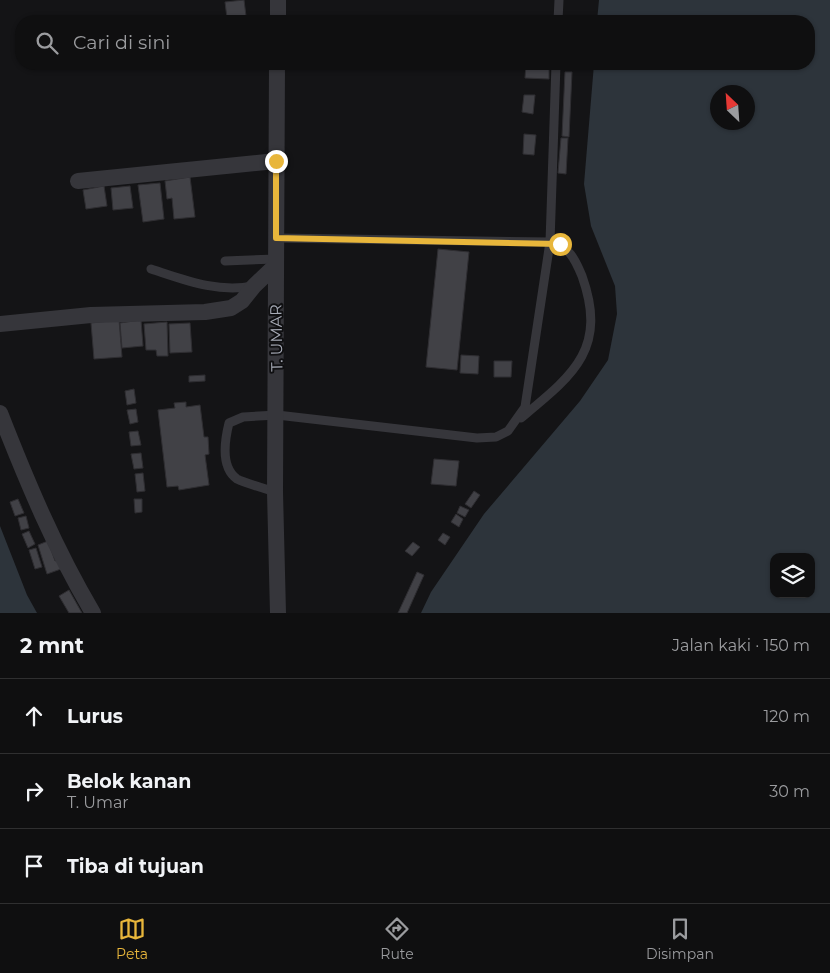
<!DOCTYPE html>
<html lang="id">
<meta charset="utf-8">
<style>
body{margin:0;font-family:Montserrat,sans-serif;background:#1d1d1e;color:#f1f3f6}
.controls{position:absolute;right:15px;bottom:15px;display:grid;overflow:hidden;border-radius:10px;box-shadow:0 1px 4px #0004}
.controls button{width:45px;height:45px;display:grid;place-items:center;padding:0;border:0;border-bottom:1px solid #2f2f30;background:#0f0f10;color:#f1f3f6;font:25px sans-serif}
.compass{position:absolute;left:710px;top:85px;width:45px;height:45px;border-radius:50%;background:#0f0f10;box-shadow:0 1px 4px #0004;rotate:335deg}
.stop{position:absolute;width:15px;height:15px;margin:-11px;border:4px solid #e8b63b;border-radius:50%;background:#fff}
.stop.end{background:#e8b63b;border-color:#fff;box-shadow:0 1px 5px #0008}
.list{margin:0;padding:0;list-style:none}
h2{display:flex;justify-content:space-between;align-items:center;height:65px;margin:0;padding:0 20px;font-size:21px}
h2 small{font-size:16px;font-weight:400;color:#9b9c9f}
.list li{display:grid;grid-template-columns:32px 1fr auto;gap:15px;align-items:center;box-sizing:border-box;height:75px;padding:0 20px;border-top:1px solid #2f2f30}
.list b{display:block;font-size:19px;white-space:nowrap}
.list p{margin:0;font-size:16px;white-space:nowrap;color:#9b9c9f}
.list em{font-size:16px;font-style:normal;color:#9b9c9f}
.icon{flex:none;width:28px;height:28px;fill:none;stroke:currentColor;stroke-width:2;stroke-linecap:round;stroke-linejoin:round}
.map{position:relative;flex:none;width:830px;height:613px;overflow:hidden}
.search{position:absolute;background:#0f0f10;box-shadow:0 1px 4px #0004;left:15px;right:15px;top:15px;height:55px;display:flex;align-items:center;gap:12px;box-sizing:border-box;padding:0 18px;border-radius:20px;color:#9b9c9f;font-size:19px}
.sheet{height:290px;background:#0f0f10}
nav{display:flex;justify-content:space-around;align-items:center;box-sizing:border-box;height:70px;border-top:1px solid #2f2f30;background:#0f0f10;font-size:14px;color:#9b9c9f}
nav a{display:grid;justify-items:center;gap:2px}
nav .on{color:#e8b63b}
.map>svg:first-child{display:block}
.water{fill:#2d343b;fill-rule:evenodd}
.building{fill:#414146;stroke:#2f2e32}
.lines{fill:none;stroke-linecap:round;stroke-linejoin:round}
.lane{stroke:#36363b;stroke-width:9}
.street{stroke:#36363b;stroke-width:16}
.route{stroke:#e8b63b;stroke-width:6}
.labels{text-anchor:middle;stroke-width:4;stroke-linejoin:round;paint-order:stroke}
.street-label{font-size:16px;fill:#a7abb6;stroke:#0f0f11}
</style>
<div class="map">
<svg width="830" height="613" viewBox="0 0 830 613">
<rect width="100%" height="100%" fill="#141416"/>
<path class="water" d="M599 0H830V613H421L431 592 484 514 580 401 608 360 617 314 615 286 591 226 584 184 594 64H809V21H597ZM718 92H748V122H718ZM774 557H811V594H774Z
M0 526 27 595 37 613H0Z"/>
<path class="building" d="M244 0 246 16 227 18 225 2Z
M526 64H549V79L525 78Z
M565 72H572L569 137 562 136Z
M524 95H535L533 114 522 112Z
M524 134 536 135 534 155 523 154Z
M561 138H568L566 174 558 173Z
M190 177 195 217 174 219 172 198 167 199 165 181Z
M160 183 164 219 143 222 138 185Z
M104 186 107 206 86 209 83 190Z
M130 186 133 208 113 210 111 188Z
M438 249 469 252 457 370 426 367Z
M119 320 122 357 94 359 91 323Z
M141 320 143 346 122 348 120 323Z
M167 322 168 356H157L156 350H146L144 324Z
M190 323 192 352 170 353 169 324Z
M461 355 479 356 478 374 460 373Z
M494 361H512L511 377H494Z
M205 375V381L189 382V376Z
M134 389 136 403 127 405 125 391Z
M186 402V407L200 405 204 437H208L209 454 205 455 209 485 179 490 178 486 167 487 158 410 175 408 174 403Z
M136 409 138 422 130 424 127 410Z
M138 431 141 445 131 446 129 432Z
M141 453 143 468 134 469 131 454Z
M434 459 459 461 456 486 431 484Z
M143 473 145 491 137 492 135 474Z
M474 491 480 495 471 508 465 504Z
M18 499 24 513 15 516 10 502Z
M134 499H142V512L135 513Z
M460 506 469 510 465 517 457 513Z
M456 514 463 519 459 527 451 522Z
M26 516 29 528 21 530 18 518Z
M29 531 35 544 28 548 22 534Z
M443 533 450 537 445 545 438 540Z
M48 541 55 561 58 560 61 569 47 574 38 545Z
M413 542 420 547 412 556 405 551Z
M36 548 42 567 35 569 29 550Z
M417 572 424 575 407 613H398Z
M69 590 82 613H69L59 596Z"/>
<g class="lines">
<path class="lane" d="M558 21 559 0
M225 261 276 259
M151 269C185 280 217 293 253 286
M521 418C573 375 608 349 582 276 575 259 569 246 550 242L556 64
M275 492C266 489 245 483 237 479 220 467 225 439 229 423L243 417 277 415 477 438 496 437 508 431 525 407 550 242 276 238"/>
<path class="street" d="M278 21V0
M277 64 275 492 278 613
M78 181 276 161
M0 324 91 315 205 312 231 308 242 301 254 286 275 266
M0 413C27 482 55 549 93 613"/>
</g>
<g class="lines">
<path class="route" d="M276 161V238L560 244"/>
</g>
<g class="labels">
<g class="street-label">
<text transform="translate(276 338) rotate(-91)" y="6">T. UMAR</text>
</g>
</g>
</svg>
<div class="controls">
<button><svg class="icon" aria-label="layers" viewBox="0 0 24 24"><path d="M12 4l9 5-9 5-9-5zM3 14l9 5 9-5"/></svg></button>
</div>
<svg class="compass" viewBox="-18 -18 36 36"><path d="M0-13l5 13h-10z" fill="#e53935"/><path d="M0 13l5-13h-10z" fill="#9b9c9f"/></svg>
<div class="stop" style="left:560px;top:244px"></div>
<div class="stop end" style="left:276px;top:161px"></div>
<div class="search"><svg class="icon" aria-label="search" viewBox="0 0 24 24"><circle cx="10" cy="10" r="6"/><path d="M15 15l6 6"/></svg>Cari di sini</div>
</div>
<section class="sheet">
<h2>2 mnt<small>Jalan kaki · 150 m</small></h2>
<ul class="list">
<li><svg class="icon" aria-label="ahead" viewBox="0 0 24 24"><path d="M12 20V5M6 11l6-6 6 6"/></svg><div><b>Lurus</b></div><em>120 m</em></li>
<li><svg class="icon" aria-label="right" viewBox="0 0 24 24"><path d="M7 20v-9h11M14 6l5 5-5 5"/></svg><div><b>Belok kanan</b><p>T. Umar</p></div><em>30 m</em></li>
<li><svg class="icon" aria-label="arrive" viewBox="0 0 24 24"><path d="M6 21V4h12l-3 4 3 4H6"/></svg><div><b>Tiba di tujuan</b></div></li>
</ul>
</section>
<nav>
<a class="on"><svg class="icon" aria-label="map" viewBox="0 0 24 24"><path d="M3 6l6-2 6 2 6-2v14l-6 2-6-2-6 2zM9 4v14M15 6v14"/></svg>Peta</a>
<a><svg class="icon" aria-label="directions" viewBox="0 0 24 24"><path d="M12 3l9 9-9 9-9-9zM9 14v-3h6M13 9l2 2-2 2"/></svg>Rute</a>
<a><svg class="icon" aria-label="saved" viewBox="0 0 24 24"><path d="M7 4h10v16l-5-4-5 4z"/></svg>Disimpan</a>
</nav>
